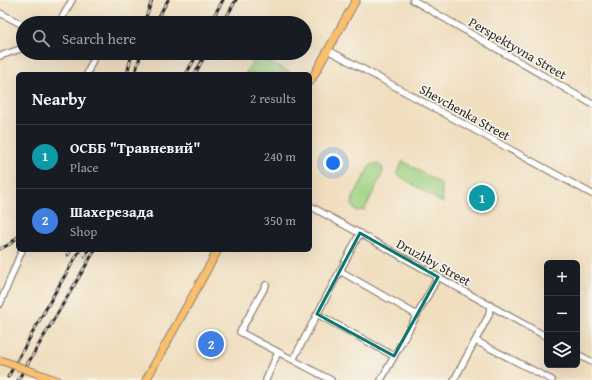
<!DOCTYPE html>
<meta charset="utf-8">
<style>
body{margin:0;font-family:"Gentium Book Plus",serif;background:#20242c;color:#f1f3f6}
.controls{position:absolute;right:12px;bottom:12px;display:grid;overflow:hidden;border-radius:6px;box-shadow:0 4px 16px #0002}
.controls button{width:36px;height:36px;display:grid;place-items:center;padding:0;border:0;border-bottom:1px solid #363941;background:#171b24;color:#f1f3f6;font:20px sans-serif}
.you{position:absolute;left:333px;top:163px;width:14px;height:14px;margin:-10px;border:3px solid #fff;border-radius:50%;background:#1a73e8;box-shadow:0 0 0 6px #1a73e833}
.badge{display:grid;place-items:center;width:26px;height:26px;border-radius:50%;background:#1f6fb2;color:#fff;font-size:13px;font-weight:700}
.pin{position:absolute;translate:-50% -50%;border:2px solid #fff;box-shadow:0 1px 4px #0006}
.list{margin:0;padding:0;list-style:none}
h2{display:flex;justify-content:space-between;align-items:center;height:52px;margin:0;padding:0 16px;font-size:17px}
h2 small{font-size:13px;font-weight:400;color:#9ea1a6}
.list li{display:grid;grid-template-columns:26px 1fr auto;gap:12px;align-items:center;box-sizing:border-box;height:64px;padding:0 16px;border-top:1px solid #363941}
.list b{display:block;font-size:15px;white-space:nowrap}
.list p{margin:0;font-size:13px;white-space:nowrap;color:#9ea1a6}
.list em{font-size:13px;font-style:normal;color:#9ea1a6}
.icon{flex:none;width:22px;height:22px;fill:none;stroke:currentColor;stroke-width:2;stroke-linecap:round;stroke-linejoin:round}
.map{position:relative;flex:none;width:592px;height:380px;overflow:hidden}
.search{position:absolute;background:#171b24;box-shadow:0 4px 16px #0002;left:16px;top:16px;width:296px;height:44px;display:flex;align-items:center;gap:10px;box-sizing:border-box;padding:0 14px;border-radius:22px;color:#9ea1a6;font-size:15px}
.panel{position:absolute;background:#171b24;box-shadow:0 4px 16px #0002;left:16px;top:72px;width:296px;height:180px;border-radius:6px}
.map>svg:first-child{display:block}
.green{fill:#9ed181;stroke:#647e56}
.lines{fill:none;stroke-linecap:round;stroke-linejoin:round}
.minor-casing{stroke:#8e8475;stroke-width:8}
.major-casing{stroke:#8e8475;stroke-width:9}
.minor{stroke:#fff;stroke-width:5.5}
.major{stroke:#f9bf6d;stroke-width:7}
.rail-casing{stroke:#2b2b2b;stroke-width:3}
.rail{stroke:#f7f3e8;stroke-width:1.5;stroke-dasharray:4.5;stroke-linecap:butt}
.major-bridge-casing{stroke:#8e8475;stroke-width:9;stroke-linecap:butt}
.major-bridge{stroke:#f9bf6d;stroke-width:7}
.marked{fill:none;stroke:#0f766e;stroke-width:3;stroke-linejoin:round}
.labels{text-anchor:middle;stroke-width:3.5;stroke-linejoin:round;paint-order:stroke}
.street-label{font-size:13px;fill:#2b2b2b;stroke:#f7f3e8}
</style>
<div class="map">
<svg width="592" height="380" viewBox="0 0 592 380">
<rect width="100%" height="100%" fill="#f7f3e8"/>
<filter id="ink" filterUnits="userSpaceOnUse"><feTurbulence type="fractalNoise" baseFrequency=".025" numOctaves="2"/><feDisplacementMap in="SourceGraphic" scale="8" xChannelSelector="R" yChannelSelector="G"/><feConvolveMatrix kernelMatrix="1 2 1 2 8 2 1 2 1" color-interpolation-filters="sRGB"/></filter>
<filter id="wash" filterUnits="userSpaceOnUse"><feTurbulence type="fractalNoise" baseFrequency=".012" numOctaves="4" result="noise"/><feDisplacementMap in="SourceGraphic" scale="16" xChannelSelector="R" yChannelSelector="G"/><feGaussianBlur stdDeviation="0.9" result="paint"/><feColorMatrix in="noise" values="0 0 0 0 0 0 0 0 0 0 0 0 0 0 0 0 0 1.4 0 .05"/><feComposite in="paint" operator="in"/></filter>
<g filter="url(#wash)">
<rect width="100%" height="100%" fill="#f0debf"/>
<path class="green" d="M256 55 293 74H245Z
M403 161 441 184 443 203 396 174Z
M373 164H378L382 167 383 172 367 205 364 210 357 211 352 206 353 198 369 167Z"/>
</g>
<g filter="url(#ink)">
<g class="lines">
<g class="minor-casing">
<path id="minor" d="M413 0 592 104
M0 13 23 25
M59 23 72 0
M328 50 592 194
M0 56 23 48
M87 74 94 57
M310 206 547 337
M340 271 417 315
M266 285 240 332 331 380
M0 304 22 250
M317 314 394 356
M476 341 552 380
M577 354 592 362
M293 360 360 233
M266 380 278 352
M381 380 438 277
M454 380 489 315 490 305"/>
</g>
<g class="major-casing">
<path id="major" d="M310 82 356 0
M44 376 56 380
M146 380 218 250"/>
</g>
<use href="#minor" class="minor"/>
<use href="#major" class="major"/>
<g class="rail-casing">
<path id="rail" d="M144 23 152 0
M155 23 168 0
M210 23 223 0
M223 23 236 0
M127 74 132 53
M135 74 141 53
M186 74 198 53
M195 74 206 53
M0 249 10 244 18 237
M68 255 71 250
M85 257 88 250
M8 377 57 289 80 250
M18 380 95 250"/>
</g>
<use href="#rail" class="rail"/>
<g class="major-bridge-casing">
<path id="major-bridge" d="M0 360 44 376"/>
</g>
<use href="#major-bridge" class="major-bridge"/>
</g>
</g>
<path class="marked" d="M360 233 438 277 394 356 317 314Z"/>
<g class="labels">
<g class="street-label">
<text transform="translate(518 48) rotate(30)" y="5">Perspektyvna Street</text>
<text transform="translate(465 112) rotate(29)" y="5">Shevchenka Street</text>
<text transform="translate(434 262) rotate(29)" y="5">Druzhby Street</text>
</g>
</g>
</svg>
<div class="controls">
<button>+</button>
<button>−</button>
<button><svg class="icon" aria-label="layers" viewBox="0 0 24 24"><path d="M12 4l9 5-9 5-9-5zM3 14l9 5 9-5"/></svg></button>
</div>
<div class="you"></div>
<div class="pin badge" style="left:482px;top:198px;background:#0f9aa8">1</div>
<div class="pin badge" style="left:211px;top:344px;background:#3f7fe0">2</div>
<div class="search"><svg class="icon" aria-label="search" viewBox="0 0 24 24"><circle cx="10" cy="10" r="6"/><path d="M15 15l6 6"/></svg>Search here</div>
<section class="panel">
<h2>Nearby<small>2 results</small></h2>
<ul class="list">
<li><span class="badge" style="background:#0f9aa8">1</span><div><b>ОСББ &quot;Травневий&quot;</b><p>Place</p></div><em>240 m</em></li>
<li><span class="badge" style="background:#3f7fe0">2</span><div><b>Шахерезада</b><p>Shop</p></div><em>350 m</em></li>
</ul>
</section>
</div>
